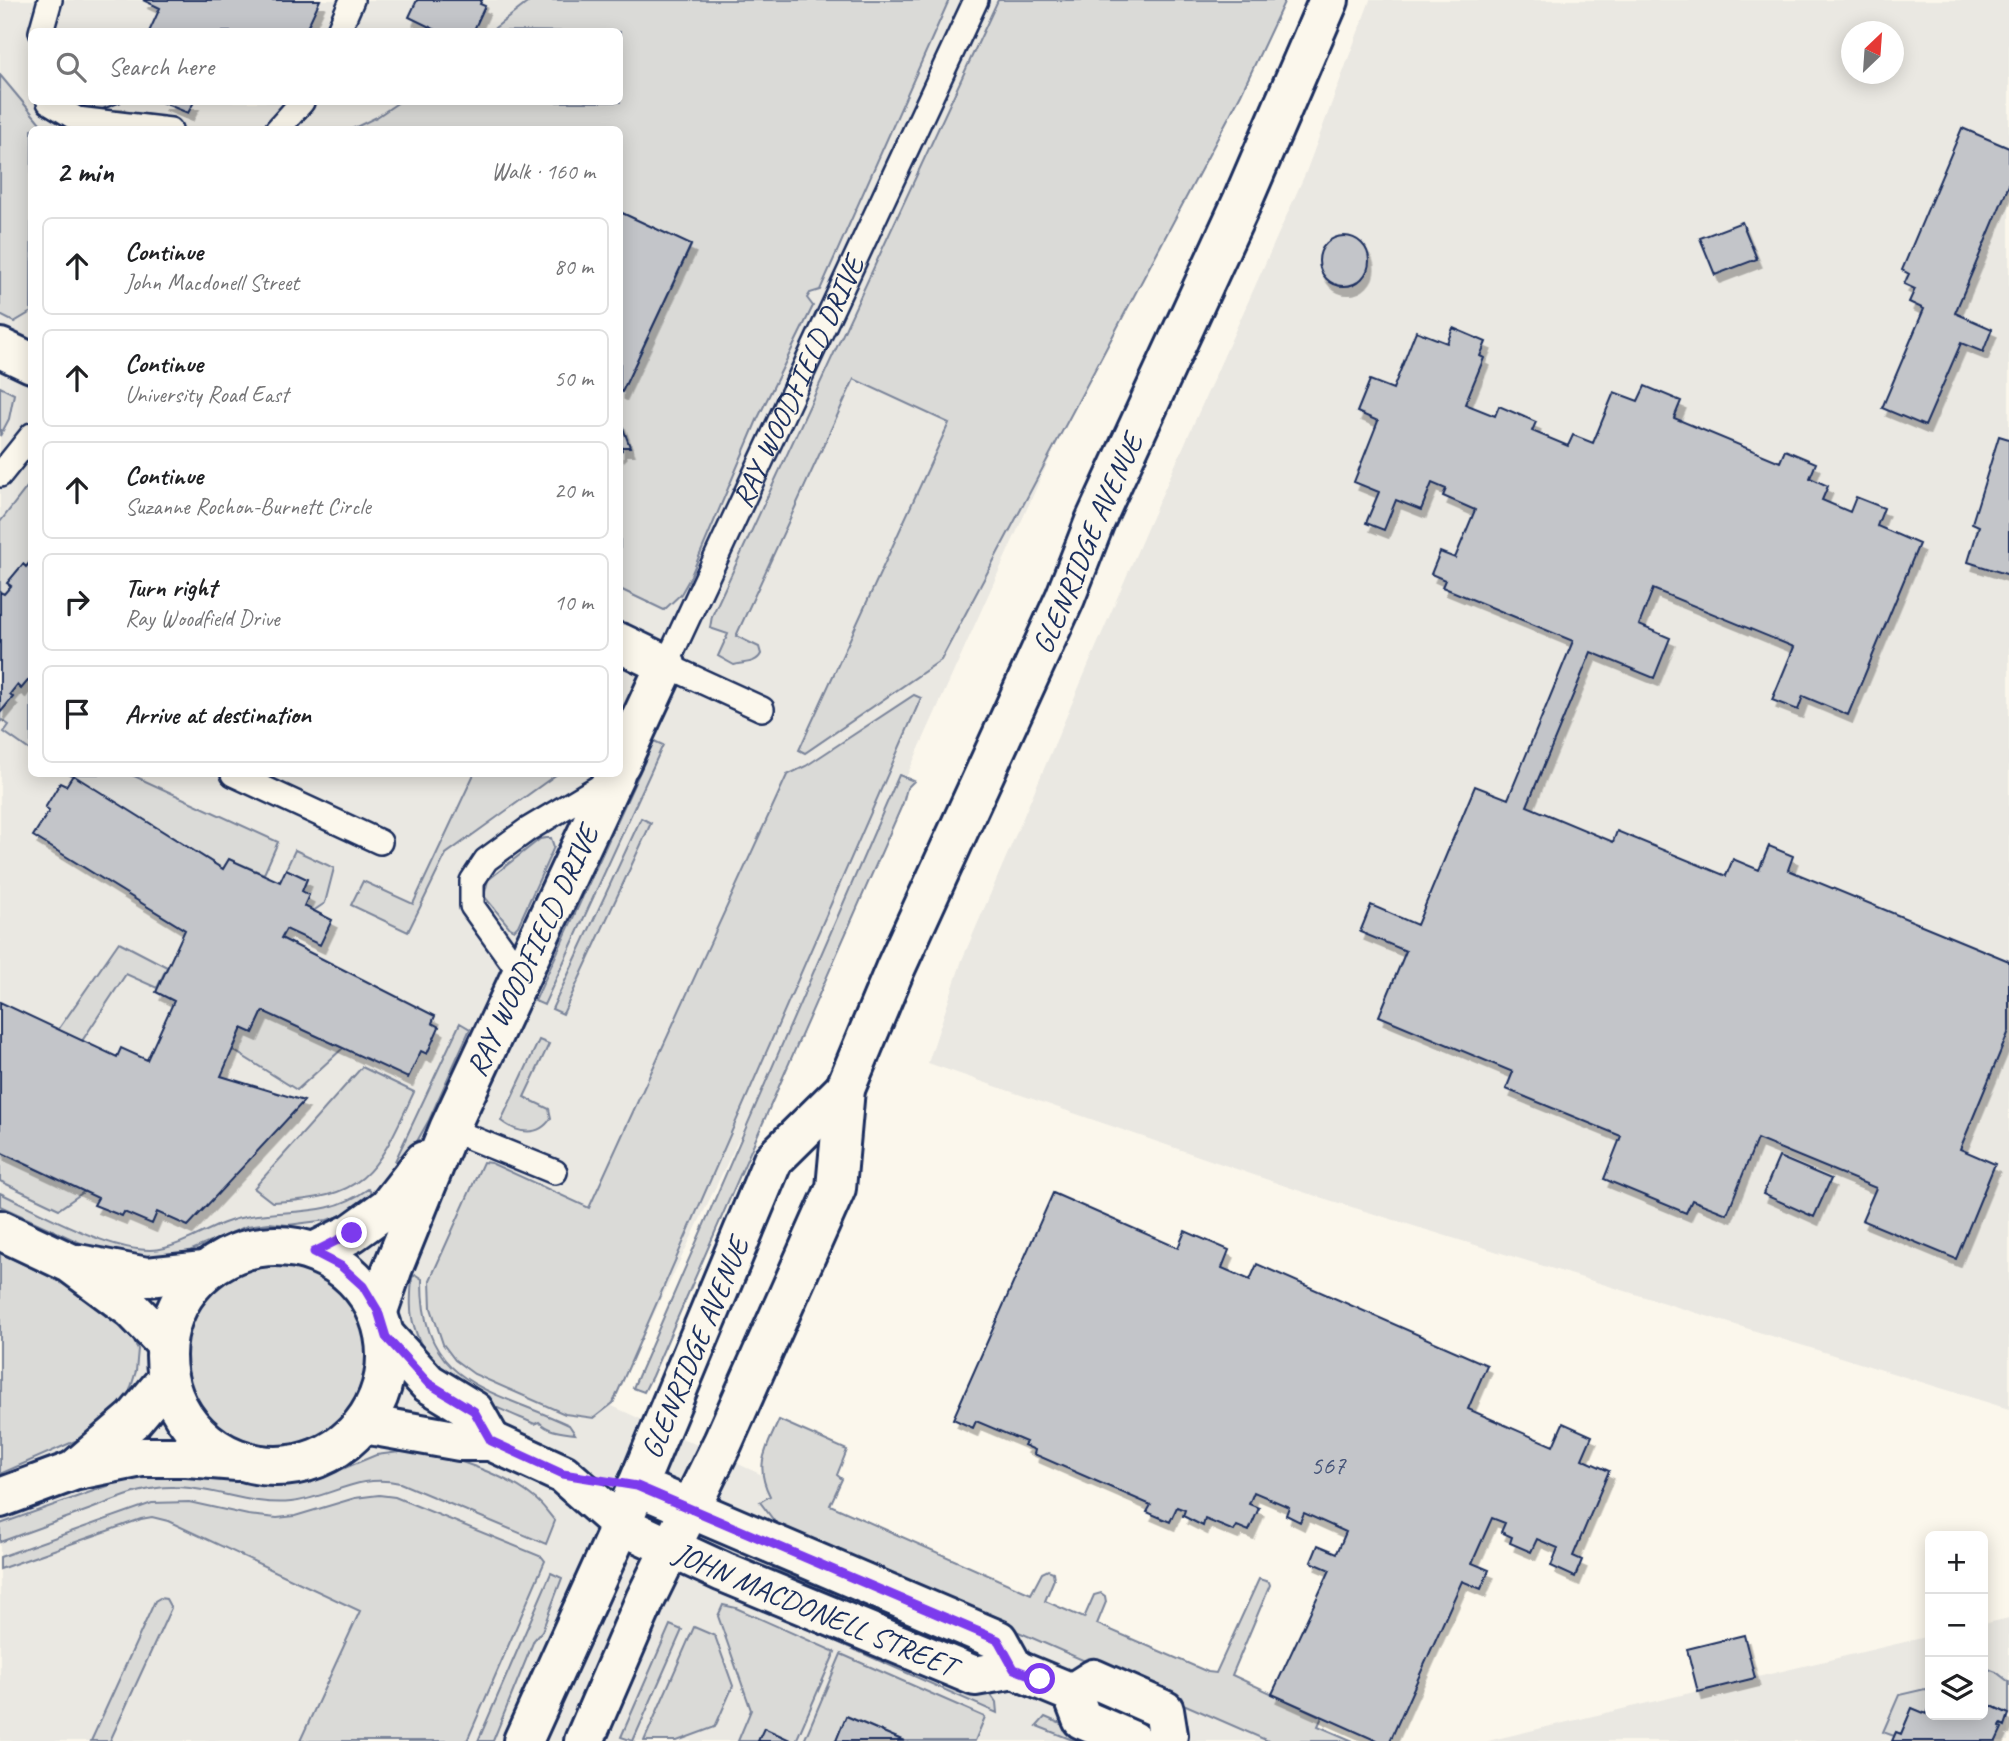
<!DOCTYPE html>
<meta charset="utf-8">
<style>
body{margin:0;font-family:Caveat,sans-serif;background:#f2f2f2;color:#202124}
.controls{position:absolute;right:21px;bottom:21px;display:grid;overflow:hidden;border-radius:10px;box-shadow:0 4px 18px #0003}
.controls button{width:63px;height:63px;display:grid;place-items:center;padding:0;border:0;border-bottom:2px solid #e0e0e0;background:#fff;color:#202124;font:35px sans-serif}
.compass{position:absolute;left:1841px;top:21px;width:63px;height:63px;border-radius:50%;background:#fff;box-shadow:0 4px 18px #0003;rotate:25deg}
.stop{position:absolute;width:21px;height:21px;margin:-16px;border:5px solid #7c3aed;border-radius:50%;background:#fff}
.stop.end{background:#7c3aed;border-color:#fff;box-shadow:0 2px 7px #0008}
.list{margin:0;padding:0;list-style:none}
h2{display:flex;justify-content:space-between;align-items:center;height:91px;margin:0;padding:0 28px;font-size:30px}
h2 small{font-size:23px;font-weight:400;color:#757577}
.list li{display:grid;grid-template-columns:46px 1fr auto;gap:21px;align-items:center;box-sizing:border-box;height:98px;margin:0 14px 14px;padding:0 14px;border:2px solid #e0e0e0;border-radius:10px}
.list b{display:block;font-size:26px;white-space:nowrap}
.list p{margin:0;font-size:23px;white-space:nowrap;color:#757577}
.list em{font-size:23px;font-style:normal;color:#757577}
.icon{flex:none;width:38px;height:38px;fill:none;stroke:currentColor;stroke-width:2;stroke-linecap:round;stroke-linejoin:round}
.map{position:relative;flex:none;width:2009px;height:1741px;overflow:hidden}
.search{position:absolute;background:#fff;box-shadow:0 4px 18px #0003;left:28px;top:28px;width:595px;height:77px;display:flex;align-items:center;gap:18px;box-sizing:border-box;padding:0 24px;border-radius:10px;color:#757577;font-size:26px}
.panel{position:absolute;background:#fff;box-shadow:0 4px 18px #0003;left:28px;top:126px;width:595px;height:651px;border-radius:10px}
.map>svg:first-child{display:block}
.built{fill:#eae8e2;fill-rule:evenodd}
.green{fill:#dadad7;stroke:#7a849a;stroke-width:2}
.building{fill:#c3c5c9;stroke:#1b2f5e;stroke-width:2;filter:url(#shadow)}
.lines{fill:none;stroke-linecap:round;stroke-linejoin:round}
.lane-casing{stroke:#1b2f5e;stroke-width:28}
.street-casing{stroke:#1b2f5e;stroke-width:44}
.secondary-casing{stroke:#1b2f5e;stroke-width:44}
.lane{stroke:#fbf7ec;stroke-width:23}
.street{stroke:#fbf7ec;stroke-width:38}
.secondary{stroke:#fbf7ec;stroke-width:38}
.route{stroke:#7c3aed;stroke-width:9}
.labels{text-anchor:middle;stroke-width:7;stroke-linejoin:round;paint-order:stroke}
.number-label{font-size:26px;fill:#455479}
.street-label{font-size:30px;fill:#1b2f5e;stroke:#fbf7ec}
</style>
<div class="map">
<svg width="2009" height="1741" viewBox="0 0 2009 1741">
<defs>
<filter id="shadow"><feDropShadow dx="4.5" dy="8" stdDeviation="0" flood-color="#0004"/></filter>
</defs>
<rect width="100%" height="100%" fill="#fbf7ec"/>
<filter id="ink" filterUnits="userSpaceOnUse"><feTurbulence type="fractalNoise" baseFrequency=".0143" numOctaves="2"/><feDisplacementMap in="SourceGraphic" scale="14" xChannelSelector="R" yChannelSelector="G"/><feConvolveMatrix kernelMatrix="1 2 1 2 8 2 1 2 1" color-interpolation-filters="sRGB"/></filter>
<g filter="url(#ink)">
<path class="built" d="M0 0H1256L800 1013 610 1405 1341 1741H0ZM32 32H620V102H32ZM32 130H620V774H32Z
M1370 0H2009V1409L1303 1192 928 1063 962 960 1148 526 1306 172ZM1852 32H1894V74H1852Z
M2009 1618V1741H1488L1930 1636V1715H1983V1624Z"/>
<path class="green" d="M531 0H949L820 290 810 293 807 298 813 306 757 420 690 578 681 594 664 610 620 589V452L621 447H629L620 420V391L622 392 691 246 620 212V130H350L377 117 399 102H620V32L491 31Z
M998 0H1285L1241 94 941 660 805 753 799 750 949 423 854 379 736 636 759 647 761 654C756 664 744 662 734 665L718 656 728 634 710 628 712 616Z
M0 75 45 129 32 130 31 312 14 322 0 315Z
M0 387 14 394 9 419 0 436Z
M31 482V560L26 567 23 564 8 583 11 586 4 594 0 592V522Z
M31 676V751L4 732 9 725 2 720 0 722V713L13 697 10 694 17 685 21 688Z
M914 695 921 698 613 1403 594 1418 565 1414 474 1374 455 1360 443 1344 431 1308 430 1280 483 1162 491 1163 589 1208 787 775 806 766Z
M654 741 663 745 544 1005 535 1001Z
M69 774H130L278 842 264 874 229 859 223 869Z
M474 774H557L446 854 408 932 351 905 363 881 413 904Z
M899 775 914 781 907 788 903 803 652 1376 644 1392 633 1388Z
M641 818 651 823 563 1014 552 1009Z
M546 838H551L554 847 518 926 514 930 510 928 484 896 488 880 540 839Z
M295 850 334 868 325 903 313 911 304 906 302 891 307 879 286 869Z
M119 942 167 967 157 988 126 974 82 1041 58 1030Z
M263 1011 343 1048 297 1090 233 1050 242 1028 253 1033Z
M460 1023 470 1029 429 1120 403 1166 395 1161Z
M539 1040 549 1044 524 1097 549 1109 551 1118C539 1137 518 1134 501 1121Z
M362 1067 414 1092C376 1173 368 1198 272 1202L254 1188Z
M0 1152 85 1191 59 1209 0 1181Z
M368 1189 377 1197 347 1214 327 1220 288 1225 269 1223 247 1226 171 1259 109 1256 0 1206V1193C41 1212 122 1260 165 1248 196 1240 216 1221 250 1216 294 1209 329 1217 368 1189Z
M0 1253 91 1296 128 1331 138 1349 136 1371 127 1400 98 1431 0 1474Z
M181 1357a93 93 0 1 1 186 0a93 93 0 1 1-186 0Z
M416 1275 422 1279C421 1386 490 1388 569 1425L575 1434C562 1432 549 1432 539 1422L535 1424C484 1402 431 1385 414 1326 409 1311 411 1293 412 1277Z
M779 1420 847 1450 837 1475 842 1479 830 1505 1031 1594 1042 1573 1048 1570 1053 1572 1054 1579 1045 1601 1084 1618 1094 1595 1101 1593 1105 1596 1106 1602 1097 1624 1208 1672 1216 1673 1259 1579 1269 1582 1270 1585 1232 1675 1322 1717 1318 1726 1353 1741H1268L783 1529 775 1522 760 1502 770 1496C754 1465 766 1449 779 1420Z
M416 1450C448 1455 508 1476 533 1497 542 1503 548 1513 555 1521L546 1544 400 1483C357 1473 331 1498 291 1502 250 1506 213 1487 174 1487 145 1486 118 1499 91 1509 61 1520 30 1531 0 1542V1524L133 1477 148 1474 213 1475 261 1486 290 1485 311 1482 376 1455Z
M379 1495 395 1497 542 1557 545 1561 467 1741H300L360 1611 168 1521 152 1517 141 1519 0 1569V1557L152 1503 189 1502 248 1515 277 1518 295 1516 355 1498Z
M772 1564 990 1651 984 1662 773 1568Z
M551 1573 562 1578 542 1631 534 1640 493 1741H478Z
M729 1594 872 1642 991 1695 996 1702 997 1713Z
M160 1598 166 1599 171 1608 110 1741H91L155 1601Z
M723 1605 736 1608 835 1652 796 1741H738L751 1710 718 1616Z
M670 1625 682 1630 633 1741 621 1737Z
M694 1627 715 1636 733 1686 715 1727 677 1741H644Z
M841 1654 985 1717 975 1741H904L847 1716 836 1741H804Z
M1983 1667 1996 1672 2009 1682V1714L1983 1702Z
M1925 1689 1930 1690V1704L1926 1714 1912 1708 1901 1734 1896 1732 1894 1736 1883 1732 1899 1695Z
M1045 1717 1100 1741H1075L1037 1726Z"/>
<path class="building" d="M143 0H320L305 32H149L160 8Z
M417 0H482L480 4 485 6 473 32H440L409 17Z
M76 102H121L100 110 88 108Z
M161 102H194L188 113Z
M1962 128 2009 148V185L1955 313 1992 329 1983 352 1961 343 1925 426 1882 408 1924 309 1909 302 1915 289 1904 284 1909 274 1902 270Z
M620 212 691 245 622 392 620 391Z
M1742 222 1757 259 1715 275 1700 238Z
M1319 261a25 25 0 1 1 50 0a25 25 0 1 1-50 0Z
M1453 328 1486 342 1480 356 1484 358 1465 404 1495 416 1499 406 1536 422 1532 431 1568 446 1573 435 1593 443 1614 392 1638 401 1645 386 1681 401 1674 418 1780 462 1785 450 1816 463 1810 478 1828 486 1822 500 1850 512 1856 497 1884 508 1877 526 1919 544 1848 715 1803 696 1798 710 1772 700 1794 647 1653 589 1639 625 1670 638 1654 678 1591 652 1527 806 1613 842 1617 831 1726 876 1733 859 1759 870 1769 846 1793 856 1788 870 2009 961V1031L1960 1149 1995 1164 1956 1259 1862 1220 1876 1188 1757 1139 1727 1214 1692 1200 1686 1213 1604 1179 1621 1136 1506 1089 1513 1072 1379 1016 1406 951 1360 932 1371 905 1417 925 1475 786 1508 799 1573 641 1442 587 1445 580 1431 574 1440 552 1455 558 1475 510 1443 496 1446 489 1432 483 1421 510 1396 500 1384 530 1366 523 1379 492 1354 482 1378 421 1357 412 1370 380 1393 389 1416 331 1447 343Z
M620 420 630 447H621L622 450 620 452Z
M1999 436 2009 439V575L1968 562 1979 526 1972 523Z
M32 560V676L21 689 17 685 10 694 13 697 0 713V592L4 594 11 586 7 583 23 564 26 567Z
M73 775 223 869 229 859 280 882 286 869 307 879 302 891 309 895 304 906 332 920 320 945 286 929 281 938 435 1016 432 1023 439 1027 427 1054 421 1051 408 1078 263 1011 253 1033 242 1028 221 1076 304 1101 188 1226 157 1212 152 1224 124 1212 122 1216 94 1205 98 1198 0 1152V1002L117 1057 121 1048 147 1060 174 1001 156 992 185 930 33 836 49 811 45 808 60 783 66 786Z
M1779 1157 1831 1179 1814 1217 1763 1194Z
M1053 1193 1178 1248 1185 1231 1229 1250 1222 1268 1250 1280 1257 1264 1487 1365 1468 1409 1553 1446 1563 1423 1592 1436 1582 1459 1609 1471 1573 1556 1582 1560 1575 1577 1551 1566 1558 1548 1537 1539 1531 1552 1510 1543 1512 1537 1501 1532 1505 1523 1492 1518 1472 1563 1489 1570 1481 1589 1462 1581 1390 1741H1377L1272 1694 1330 1570 1311 1562 1318 1545 1337 1553 1346 1532 1304 1513 1300 1522 1286 1515 1289 1507 1254 1492 1249 1504 1259 1508 1249 1531 1237 1526 1234 1531 1205 1519 1203 1526 1183 1516 1185 1510 1177 1507 1170 1522 1147 1512 1151 1505 1034 1454 1035 1450 1024 1445 1026 1442 976 1421 973 1428 953 1419Z
M1744 1635 1755 1678 1698 1692 1687 1649Z
M1983 1702 2009 1714 2005 1726 2001 1724 2000 1727 2002 1728 1996 1741H1892L1896 1732 1901 1734 1912 1708 1926 1714 1930 1704V1715H1983Z
M846 1716 904 1741H836Z
M764 1728 792 1741H758Z"/>
<g class="lines">
<g class="lane-casing">
<g id="lane">
<path d="M41 32 50 0"/>
<path d="M338 32 352 0"/>
<path d="M49 102 77 119 170 130"/>
<path d="M277 130 302 102"/>
<path d="M0 475 32 435"/>
<path id="s1" d="M762 709 666 665 976 0"/>
<path d="M233 774 380 842"/>
<path d="M521 974 472 906V881L486 860 527 830 609 781"/>
<path d="M449 1129 555 1172"/>
</g>
</g>
<g class="street-casing">
<g id="street">
<path d="M0 348 32 363"/>
<path d="M620 643 666 665 620 764"/>
<path d="M0 1230 70 1263 132 1309 166 1344"/>
<path d="M314 1252 352 1233 388 1207 424 1161"/>
<path d="M78 1264 147 1277 204 1271"/>
<path id="s2" d="M378 1311 392 1270 449 1129 615 774"/>
<path d="M637 1486 998 1640 1014 1669"/>
<path id="s3" d="M621 1525 723 1572 975 1676 1014 1669 1072 1693 1082 1719 1133 1741"/>
<path d="M1072 1693 1094 1679 1164 1710 1168 1735"/>
</g>
</g>
<g class="secondary-casing">
<g id="secondary">
<circle cx="276" cy="1356" r="110"/>
<path d="M386 1337 428 1383 474 1411 491 1441"/>
<path d="M364 1424 460 1441H491L563 1474 621 1525"/>
<path d="M78 1467 134 1419 168 1378"/>
<path d="M0 1498 73 1471 142 1457H187L237 1461"/>
<path id="s4" d="M523 1741 621 1525 773 1160 845 1089"/>
<path id="s5" d="M584 1741 645 1600 723 1442 836 1188 845 1089 895 969 1065 598 1095 521 1242 202 1329 0"/>
</g>
</g>
<use href="#lane" class="lane"/>
<use href="#street" class="street"/>
<use href="#secondary" class="secondary"/>
</g>
</g>
<g class="lines" filter="url(#ink)">
<path class="route" d="M352 1233 314 1252 341 1266 363 1286 378 1311 386 1337 428 1383 474 1411 491 1441 563 1474 637 1486 998 1640 1014 1669 1040 1679"/>
</g>
<g class="labels">
<g class="number-label">
<text x="1328" y="1474">567</text>
</g>
<g class="street-label">
<text dy="10" stroke="none"><textPath href="#s1" startOffset="418">RAY WOODFIELD DRIVE</textPath></text>
<text dy="10" stroke="none"><textPath href="#s5" startOffset="1304">GLENRIDGE AVENUE</textPath></text>
<text dy="10" stroke="none"><textPath href="#s2" startOffset="392">RAY WOODFIELD DRIVE</textPath></text>
<text dy="10" stroke="none"><textPath href="#s4" startOffset="429">GLENRIDGE AVENUE</textPath></text>
<text dy="10" stroke="none"><textPath href="#s3" startOffset="212">JOHN MACDONELL STREET</textPath></text>
</g>
</g>
</svg>
<div class="controls">
<button>+</button>
<button>−</button>
<button><svg class="icon" aria-label="layers" viewBox="0 0 24 24"><path d="M12 4l9 5-9 5-9-5zM3 14l9 5 9-5"/></svg></button>
</div>
<svg class="compass" viewBox="-18 -18 36 36"><path d="M0-13l5 13h-10z" fill="#e53935"/><path d="M0 13l5-13h-10z" fill="#757577"/></svg>
<div class="stop" style="left:1040px;top:1679px"></div>
<div class="stop end" style="left:352px;top:1233px"></div>
<div class="search"><svg class="icon" aria-label="search" viewBox="0 0 24 24"><circle cx="10" cy="10" r="6"/><path d="M15 15l6 6"/></svg>Search here</div>
<section class="panel">
<h2>2 min<small>Walk · 160 m</small></h2>
<ul class="list">
<li><svg class="icon" aria-label="ahead" viewBox="0 0 24 24"><path d="M12 20V5M6 11l6-6 6 6"/></svg><div><b>Continue</b><p>John Macdonell Street</p></div><em>80 m</em></li>
<li><svg class="icon" aria-label="ahead" viewBox="0 0 24 24"><path d="M12 20V5M6 11l6-6 6 6"/></svg><div><b>Continue</b><p>University Road East</p></div><em>50 m</em></li>
<li><svg class="icon" aria-label="ahead" viewBox="0 0 24 24"><path d="M12 20V5M6 11l6-6 6 6"/></svg><div><b>Continue</b><p>Suzanne Rochon-Burnett Circle</p></div><em>20 m</em></li>
<li><svg class="icon" aria-label="right" viewBox="0 0 24 24"><path d="M7 20v-9h11M14 6l5 5-5 5"/></svg><div><b>Turn right</b><p>Ray Woodfield Drive</p></div><em>10 m</em></li>
<li><svg class="icon" aria-label="arrive" viewBox="0 0 24 24"><path d="M6 21V4h12l-3 4 3 4H6"/></svg><div><b>Arrive at destination</b></div></li>
</ul>
</section>
</div>
